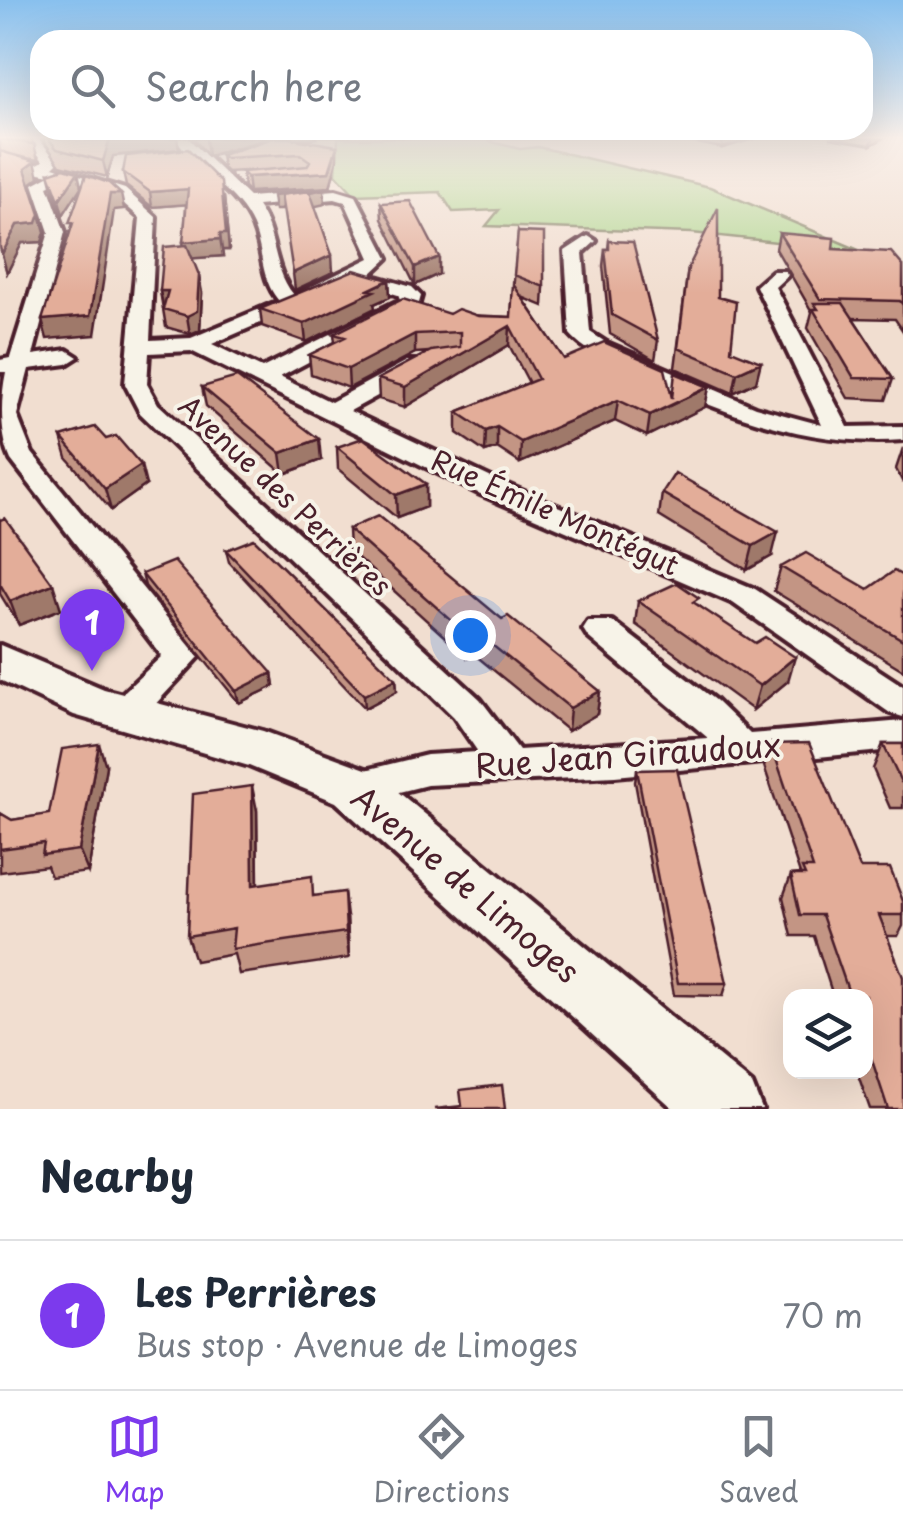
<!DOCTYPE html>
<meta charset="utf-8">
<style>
body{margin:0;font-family:"Playpen Sans",sans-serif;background:#f2f2f3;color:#1f2937}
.controls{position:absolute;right:30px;bottom:30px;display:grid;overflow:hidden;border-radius:20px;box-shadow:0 10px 40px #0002}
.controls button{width:90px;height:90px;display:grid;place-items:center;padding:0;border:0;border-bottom:2px solid #e0e1e3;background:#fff;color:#1f2937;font:50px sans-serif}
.you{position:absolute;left:470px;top:635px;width:35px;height:35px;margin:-25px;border:8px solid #fff;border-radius:50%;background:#1a73e8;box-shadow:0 0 0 15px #1a73e833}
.badge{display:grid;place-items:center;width:65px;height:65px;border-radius:50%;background:#7c3aed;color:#fff;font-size:32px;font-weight:700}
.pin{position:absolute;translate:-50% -82px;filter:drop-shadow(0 2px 5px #0008)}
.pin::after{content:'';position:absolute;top:52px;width:35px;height:30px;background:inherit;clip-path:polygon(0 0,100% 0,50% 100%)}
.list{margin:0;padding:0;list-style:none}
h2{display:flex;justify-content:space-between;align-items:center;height:130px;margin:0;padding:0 40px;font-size:42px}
h2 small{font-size:32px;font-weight:400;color:#747a83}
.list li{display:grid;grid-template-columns:65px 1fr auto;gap:30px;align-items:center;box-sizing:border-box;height:150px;padding:0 40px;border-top:2px solid #e0e1e3}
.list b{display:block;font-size:38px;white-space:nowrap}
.list p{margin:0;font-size:32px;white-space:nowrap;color:#747a83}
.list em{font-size:32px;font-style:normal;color:#747a83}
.icon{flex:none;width:55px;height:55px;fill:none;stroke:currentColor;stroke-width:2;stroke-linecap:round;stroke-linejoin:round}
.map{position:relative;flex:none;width:903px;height:1109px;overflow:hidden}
.search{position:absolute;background:#fff;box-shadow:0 10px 40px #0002;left:30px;right:30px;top:30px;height:110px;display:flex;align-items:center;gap:25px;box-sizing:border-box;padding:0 35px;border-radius:30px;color:#747a83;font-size:38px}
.sheet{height:280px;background:#fff}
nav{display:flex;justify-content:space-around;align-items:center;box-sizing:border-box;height:140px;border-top:2px solid #e0e1e3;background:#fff;font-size:28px;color:#747a83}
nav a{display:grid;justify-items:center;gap:5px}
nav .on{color:#7c3aed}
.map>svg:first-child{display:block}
.green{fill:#b2d792;stroke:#7e7b5e;stroke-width:2.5}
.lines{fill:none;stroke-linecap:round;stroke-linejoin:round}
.minor-casing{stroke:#4a1f2b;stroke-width:8}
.secondary-casing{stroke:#4a1f2b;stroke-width:8}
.minor{fill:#f7f3e8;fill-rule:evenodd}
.secondary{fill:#f7f3e8;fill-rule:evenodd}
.wall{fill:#c39584;stroke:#4a1f2b;stroke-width:2.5}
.shaded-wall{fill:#9f796b;stroke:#4a1f2b;stroke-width:2.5}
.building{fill:#e3ad99;stroke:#4a1f2b;stroke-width:2.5}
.labels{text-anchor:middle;stroke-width:8;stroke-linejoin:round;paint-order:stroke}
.street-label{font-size:28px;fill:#4a1f2b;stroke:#f7f3e8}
.near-street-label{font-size:32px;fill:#4a1f2b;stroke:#f7f3e8}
</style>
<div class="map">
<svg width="903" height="1109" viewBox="0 0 903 1109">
<rect width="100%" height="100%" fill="#f1ded0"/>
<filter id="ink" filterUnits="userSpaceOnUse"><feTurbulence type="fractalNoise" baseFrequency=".01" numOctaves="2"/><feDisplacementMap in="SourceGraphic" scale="20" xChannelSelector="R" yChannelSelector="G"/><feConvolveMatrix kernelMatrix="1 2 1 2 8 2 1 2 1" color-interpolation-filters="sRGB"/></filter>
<g filter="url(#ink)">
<path class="green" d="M338 138H501L488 141 520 149 538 147 710 187 861 251 692 233 486 226 499 210 453 212 440 192 355 195 336 174Z"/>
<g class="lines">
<g class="minor-casing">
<path id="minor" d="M26 138H38L58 162 53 167 125 189 156 217 150 340 191 338 279 301C258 276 265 247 250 220 233 187 194 170 176 138H188L249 197 336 190 356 196 388 258 370 275 412 287 421 296 419 303 280 377 331 402 407 361H423V371L350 411 498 481 755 589 903 686V717L890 713 733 603 478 493 191 351 149 353 147 384 158 404 480 699 519 750 708 738 588 637 583 629 588 621H612L716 701 750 734 903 721V749L615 776 427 785 355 803 341 798 335 787 341 776 427 755 478 752 454 717 140 413 125 384 140 218 114 195 67 178 48 186 65 232 33 355 67 350 78 357 67 364 29 369 17 415 32 453 199 657 137 724 124 727 111 724 106 714 111 704 162 656 11 460C0 435 0 400 6 372H0V360L10 358 49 232 33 184 50 175 0 165V157L38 164 43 161ZM335 199 345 202 370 258 294 295C272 269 277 233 257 206ZM355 282 398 295 400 300 262 368 212 344Z
M588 236 596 241 583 253 590 332 607 343 755 407 822 425 756 286 773 271H785L788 275 775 287 848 427 903 426V440C809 447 727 415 643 376 618 364 588 355 570 334L565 251Z"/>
</g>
<g class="secondary-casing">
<path id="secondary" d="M0 645 104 689 263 731 374 772 752 1084 762 1109H674L336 802 249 766 74 715 0 680Z"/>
</g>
<use href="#minor" class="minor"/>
<use href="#secondary" class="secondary"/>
</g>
<path class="wall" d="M0 138 34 144 38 160 21 157 39 177 30 184 45 232 42 242 22 243 7 273 0 247Z
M42 138H177L179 149 113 156 107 177 60 165Z
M193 138H270L208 156Z
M273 138H318L304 140 337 160 330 187 249 192 244 187 242 172 262 170 227 172 223 168 221 155Z
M671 138H757L722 148Z
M830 138H884L871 145Z
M123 172 224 197 229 250H222L223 256 192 258 202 293 200 330 190 334 166 327 160 291 184 245 186 204 152 207 126 186Z
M49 173 81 187 63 215 53 188Z
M381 203 439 274 415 285 382 219Z
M518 232 544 287 543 306 522 297 564 359 671 396 709 387 705 407 647 436 615 421 520 463 497 448 485 452 457 433V412L529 383 509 345 405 407 379 399 378 379 429 352 415 353 349 388 311 374 309 355 335 342 334 334 449 314 511 317Z
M779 233 833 249 903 266V331L895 319 853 318 893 379 886 400 848 398 808 328 812 312 776 249Z
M609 241 658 340 655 360 610 334 603 266 605 249H608Z
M688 268 718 297 731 350 756 382 733 393 675 368Z
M389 280 390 297 374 304 375 308 306 342 262 326 260 309Z
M202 387 321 460 284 474 206 406Z
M61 437 146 485 111 510 67 458Z
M337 447 426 484V507L397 518 338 469Z
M903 448V483L896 469Z
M662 493 772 556 747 570 659 516Z
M0 520 61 609 19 625 0 594Z
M348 529 502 619 600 691 597 714 568 731 475 655 468 658 349 550Z
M226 550 396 679 397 691 365 708 229 562Z
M781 567 868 589 903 576V670L774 591Z
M142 574 272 673 274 686 239 703 145 586Z
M638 601 698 605 788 681 753 710 635 624Z
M771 744 860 868 903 901V926L898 936H887L903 1109H870L857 1072H866V996H833L814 936H792L783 897 791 875 800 874 764 766Z
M883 744H903V808H890L873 769Z
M106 766 88 872 51 877 47 866 0 872V813L12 820 49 814Z
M637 770 727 983 723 996 674 995 635 782Z
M257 811 258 884 315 896 347 917 349 958 239 974 234 954 195 961 187 936Z"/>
<path class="shaded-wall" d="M143 138H177L179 149 113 156 107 177 103 161 109 141Z
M206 138H270L208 156Z
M723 138H757L722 148Z
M873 138H884L871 145Z
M337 146V160L330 187 249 192 247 177 329 172Z
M35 161 39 177 29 185 25 169Z
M78 172 81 187 63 215 59 200Z
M188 189 190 204 152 207 150 192Z
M324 189 325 204 312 207 310 192Z
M110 194H121L124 209 114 210 95 335 47 339 42 320Z
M281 195 282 210H275L273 196Z
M224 197 229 250H222L220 234Z
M40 214 45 232 42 242 22 243 7 273 2 254 17 225Z
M220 239 223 256 186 259 183 242Z
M332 255 333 272 295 290 293 273Z
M439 257V274L415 285V267Z
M199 275 202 293 200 330 190 334 187 316Z
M389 280 390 297 374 304 375 308 306 342 304 324 368 290Z
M160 291H168L164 309Z
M510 326 509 345 405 407V387Z
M415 334V353L349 388 348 369Z
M761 362 756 382 733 393 737 373Z
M709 387 705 407 647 436 650 415Z
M618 400 615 421 520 463 521 442Z
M497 427V448L485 452 486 431Z
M319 439 321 460 284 474 281 453Z
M141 465 146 485 111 510 105 489Z
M426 484V507L397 518 396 495Z
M778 532 772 556 747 570 753 546Z
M53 584 61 609 19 625 10 601Z
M476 632 475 655 468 658 469 636Z
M795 657 788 681 753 710 760 686Z
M272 673 274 686 239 703 236 691Z
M396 679 397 691 365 708 364 695Z
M600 691 597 714 568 731 570 708Z
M99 744 106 766 88 872 79 850Z
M252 786 257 811 258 911 253 885Z
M344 892 347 917 349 958 346 932Z"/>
<path class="building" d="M0 138H30L34 144 0 139Z
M48 138H143L109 141 103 161 57 149Z
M273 138H289L337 146 329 172 247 177 242 172 307 166 310 161 300 154 225 158 221 155Z
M188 149 221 182 226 234H220V239L183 242 188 189 150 192 123 172 126 156Z
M0 151 35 161 25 169 40 214 37 223 17 225 2 254 0 247Z
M64 168 78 172 59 200 49 173Z
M86 175 109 183 121 194H110L90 316 42 320 73 223H69Z
M324 189 310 192 332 255 293 273 281 195 273 196Z
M410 201 439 257 415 267 381 203Z
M718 208V297L736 302 731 350 761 362 737 373 678 348 688 268Z
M518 232 544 233V287L514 275Z
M779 233 834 238 833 249 891 252 903 266V305L900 301 820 299Z
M609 241 633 242 658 340 612 315 605 249H609Z
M187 245 199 275 197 311 187 316 163 309 168 291H160L164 247Z
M354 270 389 280 368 290 374 291 304 324 260 309Z
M513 284 564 359 604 342 665 369 672 398 675 373 709 387 650 415 618 400 521 442 497 427 486 431 457 412 538 379 510 326 405 387 378 379 431 351 460 347V332L415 334 348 369 309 355 345 337 334 334 403 299 449 314 458 309 478 316 511 317Z
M814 303H843L893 379 854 378 813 309H818Z
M237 377 319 439 281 453 202 387Z
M95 427 106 439 116 436 141 465 105 489 61 437Z
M363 438 426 484 396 495 337 447Z
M675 473 778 532 753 546 662 493Z
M378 516 502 619 508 616 600 691 570 708 476 632 469 636 348 529Z
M5 518 53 584 10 601 0 584V520Z
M254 539 396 679 364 695 226 550Z
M806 553 868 589 894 571 903 576V640L781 567Z
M174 561 272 673 236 691 142 574Z
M677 583 699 598 693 602 755 643 765 637 795 657 760 686 638 601Z
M809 743 860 868H890L903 901V915H879L903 977V1109H888L866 1042V996H850L822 915H800L791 875H805L802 868H813L771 744Z
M99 744 79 850 42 855 44 843 0 849V813L12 820 49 814 62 749Z
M883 744H903V783L901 782Z
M677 769 727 983H678L637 770Z
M252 786 253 885 312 876 313 896 344 892 346 932 232 949 234 928 187 936 193 794Z
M502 1085 505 1109H435L462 1106 460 1090Z"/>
</g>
<linearGradient id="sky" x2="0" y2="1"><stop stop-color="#88c0ee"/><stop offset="0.47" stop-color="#f9f0ea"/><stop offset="1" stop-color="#f9f0ea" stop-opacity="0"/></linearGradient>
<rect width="903" height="293" fill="url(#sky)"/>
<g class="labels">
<g class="street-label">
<text transform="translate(285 496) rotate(43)" y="10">Avenue des Perrières</text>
<text transform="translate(555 513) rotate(24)" y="10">Rue Émile Montégut</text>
</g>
<g class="near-street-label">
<text transform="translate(628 756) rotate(-4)" y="11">Rue Jean Giraudoux</text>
<text transform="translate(465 885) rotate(40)" y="11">Avenue de Limoges</text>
</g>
</g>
</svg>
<div class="controls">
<button><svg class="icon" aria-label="layers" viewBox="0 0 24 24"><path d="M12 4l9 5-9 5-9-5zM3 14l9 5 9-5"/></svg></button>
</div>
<div class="you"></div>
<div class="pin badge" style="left:92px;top:671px">1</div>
<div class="search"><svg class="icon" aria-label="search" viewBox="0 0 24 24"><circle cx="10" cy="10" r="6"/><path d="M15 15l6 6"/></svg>Search here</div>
</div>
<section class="sheet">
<h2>Nearby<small></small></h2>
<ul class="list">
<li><span class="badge">1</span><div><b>Les Perrières</b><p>Bus stop · Avenue de Limoges</p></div><em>70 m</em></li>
</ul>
</section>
<nav>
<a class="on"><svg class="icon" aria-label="map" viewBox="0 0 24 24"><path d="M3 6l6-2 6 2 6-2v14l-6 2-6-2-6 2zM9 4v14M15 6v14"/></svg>Map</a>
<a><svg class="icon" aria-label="directions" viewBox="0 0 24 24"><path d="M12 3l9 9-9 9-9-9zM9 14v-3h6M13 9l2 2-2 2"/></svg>Directions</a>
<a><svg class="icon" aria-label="saved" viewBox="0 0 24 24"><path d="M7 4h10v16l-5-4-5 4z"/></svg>Saved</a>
</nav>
